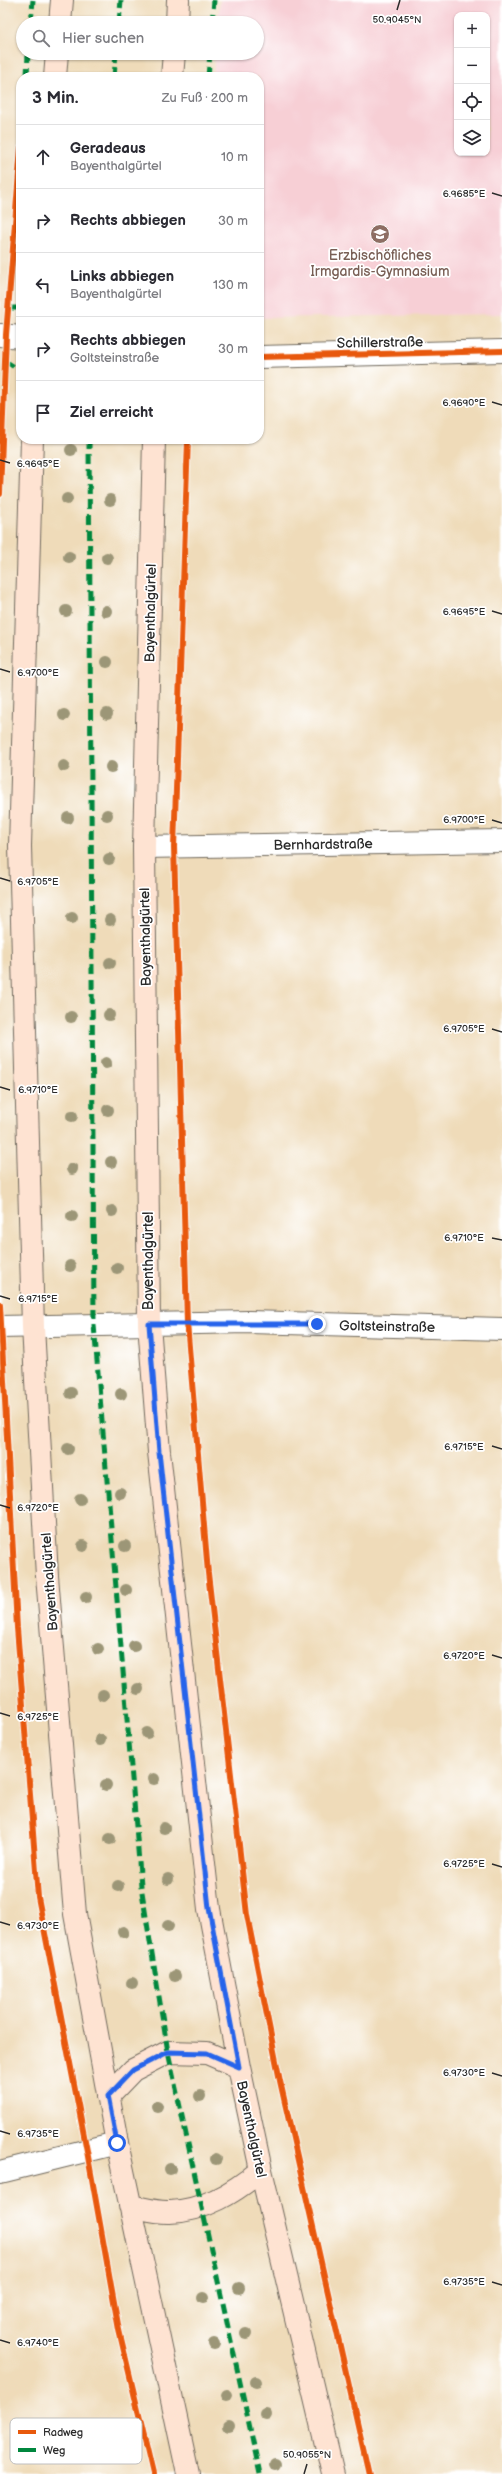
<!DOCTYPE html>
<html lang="de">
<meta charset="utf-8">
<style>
body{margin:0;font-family:"Balsamiq Sans",sans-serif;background:#f7f7f7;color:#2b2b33}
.controls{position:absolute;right:12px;top:12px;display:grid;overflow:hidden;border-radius:8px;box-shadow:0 1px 3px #0004}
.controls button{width:36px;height:36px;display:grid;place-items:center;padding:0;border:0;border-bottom:1px solid #e1e1e2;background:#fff;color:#2b2b33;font:20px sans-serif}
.stop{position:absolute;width:12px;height:12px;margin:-9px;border:3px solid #2563eb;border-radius:50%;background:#fff}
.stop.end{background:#2563eb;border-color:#fff;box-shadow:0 1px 4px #0008}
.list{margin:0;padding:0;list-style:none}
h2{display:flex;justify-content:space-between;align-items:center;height:52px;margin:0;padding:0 16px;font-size:17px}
h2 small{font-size:13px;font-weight:400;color:#7c7c81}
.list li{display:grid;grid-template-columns:26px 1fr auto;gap:12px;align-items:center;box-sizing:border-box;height:64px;padding:0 16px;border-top:1px solid #e1e1e2}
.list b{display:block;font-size:15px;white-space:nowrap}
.list p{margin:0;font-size:13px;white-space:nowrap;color:#7c7c81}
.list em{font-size:13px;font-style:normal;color:#7c7c81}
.icon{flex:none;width:22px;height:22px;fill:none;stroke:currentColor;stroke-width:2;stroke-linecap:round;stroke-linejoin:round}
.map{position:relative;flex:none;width:502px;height:2474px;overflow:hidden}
.search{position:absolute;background:#fff;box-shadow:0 1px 3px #0004;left:16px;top:16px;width:248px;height:44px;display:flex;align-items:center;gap:10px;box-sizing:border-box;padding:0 14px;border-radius:22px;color:#7c7c81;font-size:15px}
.panel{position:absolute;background:#fff;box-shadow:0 1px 3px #0004;left:16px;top:72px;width:248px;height:372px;border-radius:16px}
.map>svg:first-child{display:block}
.built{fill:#f7cfd5;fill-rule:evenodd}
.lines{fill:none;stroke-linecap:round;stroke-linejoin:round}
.minor-casing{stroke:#70695d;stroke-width:24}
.secondary-casing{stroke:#70695d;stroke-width:24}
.minor{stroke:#fff;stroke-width:22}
.secondary{stroke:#fee3d2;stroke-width:22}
.quiet{stroke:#00873e;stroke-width:5;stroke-dasharray:10 5;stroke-linecap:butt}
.cycleway-casing{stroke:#fff;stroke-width:8}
.cycleway{stroke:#e8590c;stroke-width:6}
.tree{fill:#9c9677}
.route{stroke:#2563eb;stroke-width:5}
.ticks{fill:none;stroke:#2b2b2b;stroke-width:1.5}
.labels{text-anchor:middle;stroke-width:3.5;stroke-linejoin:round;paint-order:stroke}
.education-label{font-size:14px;fill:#785e54;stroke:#fff}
.street-label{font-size:14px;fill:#2b2b2b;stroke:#fff}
.key{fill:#fff;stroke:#bfbfbf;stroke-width:1}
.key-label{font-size:11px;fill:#2b2b2b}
.ticks-label{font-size:10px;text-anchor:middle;fill:#2b2b2b;stroke:#fff;stroke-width:3.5;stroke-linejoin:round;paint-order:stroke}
</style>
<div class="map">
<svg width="502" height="2474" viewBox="0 0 502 2474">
<rect width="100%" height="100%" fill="#fff"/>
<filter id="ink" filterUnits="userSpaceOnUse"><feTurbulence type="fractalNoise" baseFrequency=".025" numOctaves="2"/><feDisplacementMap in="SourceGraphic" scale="8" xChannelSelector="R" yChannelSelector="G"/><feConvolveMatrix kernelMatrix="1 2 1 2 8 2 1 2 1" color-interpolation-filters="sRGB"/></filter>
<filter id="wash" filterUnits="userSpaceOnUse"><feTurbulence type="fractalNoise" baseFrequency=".012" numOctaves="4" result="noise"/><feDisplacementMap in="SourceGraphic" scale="16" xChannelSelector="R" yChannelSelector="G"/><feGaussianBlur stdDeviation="0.9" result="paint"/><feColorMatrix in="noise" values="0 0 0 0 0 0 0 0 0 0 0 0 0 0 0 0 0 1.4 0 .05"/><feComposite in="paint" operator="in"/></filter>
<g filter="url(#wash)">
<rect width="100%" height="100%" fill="#efdbb9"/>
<path class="built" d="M220 0H502V314L259 318V77H213L215 53H257V23H218ZM457 15H487V153H457Z"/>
</g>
<g filter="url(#ink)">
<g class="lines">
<g class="minor-casing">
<path id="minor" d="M0 335 21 337
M259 357 502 351
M144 847 502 841
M0 1327 248 1322 502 1329
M0 2172 117 2143"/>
</g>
<g class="secondary-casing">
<path id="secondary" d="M60 23 62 0
M177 23 178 0
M55 77 57 53
M172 77 174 53
M32 439 20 846 33 1327 47 1576 75 1914 117 2143 188 2474
M154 439 144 847 149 1324 159 1452 209 1909 239 2067 261 2170 333 2474
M108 2096 133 2070 168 2052 207 2053 239 2067
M130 2206C142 2208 157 2213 170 2212 205 2211 235 2192 261 2170"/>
</g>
<use href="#minor" class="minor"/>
<use href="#secondary" class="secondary"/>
<path class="quiet" d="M31 23 33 0
M119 23 121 0
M212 23 214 0
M27 77 28 53
M114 77 116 53
M208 77 210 53
M8 308H21
M5 361 21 371
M89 439 94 1325 141 1886 168 2052 260 2474"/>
<g class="cycleway-casing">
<path id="cycleway" d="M259 357 502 351
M188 439 174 847 187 1323 208 1573 247 1915 280 2081 369 2474
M0 494 6 335 21 148
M0 1305 17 1628 38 1897 87 2151 119 2330 153 2474"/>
</g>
<use href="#cycleway" class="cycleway"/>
</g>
<g class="tree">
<circle cx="71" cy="450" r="6"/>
<circle cx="67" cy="499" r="6"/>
<circle cx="110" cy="500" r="6"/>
<circle cx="69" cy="557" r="6"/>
<circle cx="107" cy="558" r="6"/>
<circle cx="66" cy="611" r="6"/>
<circle cx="106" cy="611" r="6"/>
<circle cx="107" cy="662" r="6"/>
<circle cx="107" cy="714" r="6"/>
<circle cx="64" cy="715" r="6"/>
<circle cx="64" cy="766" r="6"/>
<circle cx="111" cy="767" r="6"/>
<circle cx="107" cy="815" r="6"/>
<circle cx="68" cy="818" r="6"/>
<circle cx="109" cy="859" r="6"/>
<circle cx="72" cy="918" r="6"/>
<circle cx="110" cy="920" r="6"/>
<circle cx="110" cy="963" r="6"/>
<circle cx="109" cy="1015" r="6"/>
<circle cx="71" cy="1017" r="6"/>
<circle cx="106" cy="1063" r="6"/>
<circle cx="108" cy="1110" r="6"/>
<circle cx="72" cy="1116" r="6"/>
<circle cx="111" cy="1162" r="6"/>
<circle cx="72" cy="1169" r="6"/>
<circle cx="112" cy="1211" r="6"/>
<circle cx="72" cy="1216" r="6"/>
<circle cx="70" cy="1266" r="6"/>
<circle cx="117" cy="1268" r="6"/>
<circle cx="71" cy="1393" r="6"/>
<circle cx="121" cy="1394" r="6"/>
<circle cx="68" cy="1449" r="6"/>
<circle cx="120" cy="1493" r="6"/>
<circle cx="80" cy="1499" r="6"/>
<circle cx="83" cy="1546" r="6"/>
<circle cx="125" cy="1546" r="6"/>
<circle cx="126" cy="1590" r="6"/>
<circle cx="86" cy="1597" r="6"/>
<circle cx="134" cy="1646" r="6"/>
<circle cx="98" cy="1649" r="6"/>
<circle cx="138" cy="1689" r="6"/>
<circle cx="103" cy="1695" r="6"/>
<circle cx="147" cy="1733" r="6"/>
<circle cx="100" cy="1740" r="6"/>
<circle cx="154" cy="1779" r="6"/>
<circle cx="106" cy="1785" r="6"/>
<circle cx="164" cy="1828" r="6"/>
<circle cx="110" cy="1839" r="6"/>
<circle cx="168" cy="1879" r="6"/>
<circle cx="118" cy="1886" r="6"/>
<circle cx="168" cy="1926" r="6"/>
<circle cx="123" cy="1932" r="6"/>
<circle cx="175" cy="1976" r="6"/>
<circle cx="132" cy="1983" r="6"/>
<circle cx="200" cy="2096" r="6"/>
<circle cx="157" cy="2106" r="6"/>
<circle cx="216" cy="2159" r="6"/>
<circle cx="170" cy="2169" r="6"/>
<circle cx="239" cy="2288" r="6"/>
<circle cx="203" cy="2298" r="6"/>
<circle cx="246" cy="2334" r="6"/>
<circle cx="214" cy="2344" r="6"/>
<circle cx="256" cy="2382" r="6"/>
<circle cx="227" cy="2395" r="6"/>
<circle cx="266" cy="2415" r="6"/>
<circle cx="229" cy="2426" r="6"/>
<circle cx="275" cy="2464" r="6"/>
</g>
</g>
<g class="lines" filter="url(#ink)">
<path class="route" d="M117 2143 108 2096 133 2070 168 2052 207 2053 239 2067 209 1908 159 1452 149 1324H317"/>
</g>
<path class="ticks" d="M397 10 400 0M492 193 502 196M492 402 502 405M0 460 10 463M492 611 502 614M0 669 10 672M492 820 502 823M0 878 10 881M492 1029 502 1032M0 1087 10 1090M492 1238 502 1240M0 1296 10 1299M492 1446 502 1449M0 1505 10 1508M492 1655 502 1658M0 1713 10 1716M492 1864 502 1867M0 1922 10 1925M492 2073 502 2076M0 2131 10 2134M492 2282 502 2285M0 2340 10 2343M304 2474 307 2464"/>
<defs>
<g id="school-disc" transform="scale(1)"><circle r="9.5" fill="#8d6e63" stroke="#fff"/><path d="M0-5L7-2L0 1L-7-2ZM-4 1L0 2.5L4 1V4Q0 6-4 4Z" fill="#fff"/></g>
</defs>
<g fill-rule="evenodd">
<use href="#school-disc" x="380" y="234"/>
</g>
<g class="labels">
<g class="education-label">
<text x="380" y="260">Erzbischöfliches<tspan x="380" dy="16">Irmgardis-Gymnasium</tspan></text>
</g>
<g class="street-label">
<text transform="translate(380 342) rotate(-1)" y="5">Schillerstraße</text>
<text transform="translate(150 613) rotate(-89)" y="5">Bayenthalgürtel</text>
<text transform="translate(323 844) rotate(-1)" y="5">Bernhardstraße</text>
<text transform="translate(145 937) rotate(-91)" y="5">Bayenthalgürtel</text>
<text transform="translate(148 1261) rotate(-90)" y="5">Bayenthalgürtel</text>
<text transform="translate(387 1326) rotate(1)" y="5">Goltsteinstraße</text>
<text transform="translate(49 1582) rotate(-94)" y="5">Bayenthalgürtel</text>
<text transform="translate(252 2129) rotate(78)" y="5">Bayenthalgürtel</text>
</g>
</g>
<rect x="10" y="2418" width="132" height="46" rx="6" class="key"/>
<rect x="18" y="2430" width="18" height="4" fill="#e8590c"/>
<rect x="18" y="2448" width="18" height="4" fill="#00873e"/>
<g class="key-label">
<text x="43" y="2436">Radweg</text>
<text x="43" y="2454">Weg</text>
</g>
<g class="ticks-label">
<text x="397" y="23">50.9045°N</text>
<text x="464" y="197">6.9685°E</text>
<text x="464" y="406">6.9690°E</text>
<text x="38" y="467">6.9695°E</text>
<text x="464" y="615">6.9695°E</text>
<text x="38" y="676">6.9700°E</text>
<text x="464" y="823">6.9700°E</text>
<text x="38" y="885">6.9705°E</text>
<text x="464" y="1032">6.9705°E</text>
<text x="38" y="1093">6.9710°E</text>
<text x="464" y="1241">6.9710°E</text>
<text x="38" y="1302">6.9715°E</text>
<text x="464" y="1450">6.9715°E</text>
<text x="38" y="1511">6.9720°E</text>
<text x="464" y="1659">6.9720°E</text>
<text x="38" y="1720">6.9725°E</text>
<text x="464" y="1867">6.9725°E</text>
<text x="38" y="1929">6.9730°E</text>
<text x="464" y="2076">6.9730°E</text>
<text x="38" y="2137">6.9735°E</text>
<text x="464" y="2285">6.9735°E</text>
<text x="38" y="2346">6.9740°E</text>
<text x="307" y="2458">50.9055°N</text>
</g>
</svg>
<div class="controls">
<button>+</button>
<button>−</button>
<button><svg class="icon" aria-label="locate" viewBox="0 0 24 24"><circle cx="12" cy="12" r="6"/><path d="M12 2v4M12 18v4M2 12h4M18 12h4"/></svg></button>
<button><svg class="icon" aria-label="layers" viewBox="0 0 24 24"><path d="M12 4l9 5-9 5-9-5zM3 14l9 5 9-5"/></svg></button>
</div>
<div class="stop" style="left:117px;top:2143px"></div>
<div class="stop end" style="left:317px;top:1324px"></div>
<div class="search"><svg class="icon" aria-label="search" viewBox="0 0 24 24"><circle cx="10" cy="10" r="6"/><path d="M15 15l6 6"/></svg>Hier suchen</div>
<section class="panel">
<h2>3 Min.<small>Zu Fuß · 200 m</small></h2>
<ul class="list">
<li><svg class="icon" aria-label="ahead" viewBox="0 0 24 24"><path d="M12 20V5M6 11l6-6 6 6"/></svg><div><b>Geradeaus</b><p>Bayenthalgürtel</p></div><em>10 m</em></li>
<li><svg class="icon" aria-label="right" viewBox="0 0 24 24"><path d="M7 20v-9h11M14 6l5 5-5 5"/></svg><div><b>Rechts abbiegen</b></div><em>30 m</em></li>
<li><svg class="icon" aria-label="left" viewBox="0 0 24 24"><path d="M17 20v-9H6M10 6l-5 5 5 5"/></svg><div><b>Links abbiegen</b><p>Bayenthalgürtel</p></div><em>130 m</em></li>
<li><svg class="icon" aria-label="right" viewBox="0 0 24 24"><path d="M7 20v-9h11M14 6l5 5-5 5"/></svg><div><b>Rechts abbiegen</b><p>Goltsteinstraße</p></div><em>30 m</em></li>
<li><svg class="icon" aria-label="arrive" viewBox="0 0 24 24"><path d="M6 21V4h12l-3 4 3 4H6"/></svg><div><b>Ziel erreicht</b></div></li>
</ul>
</section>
</div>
